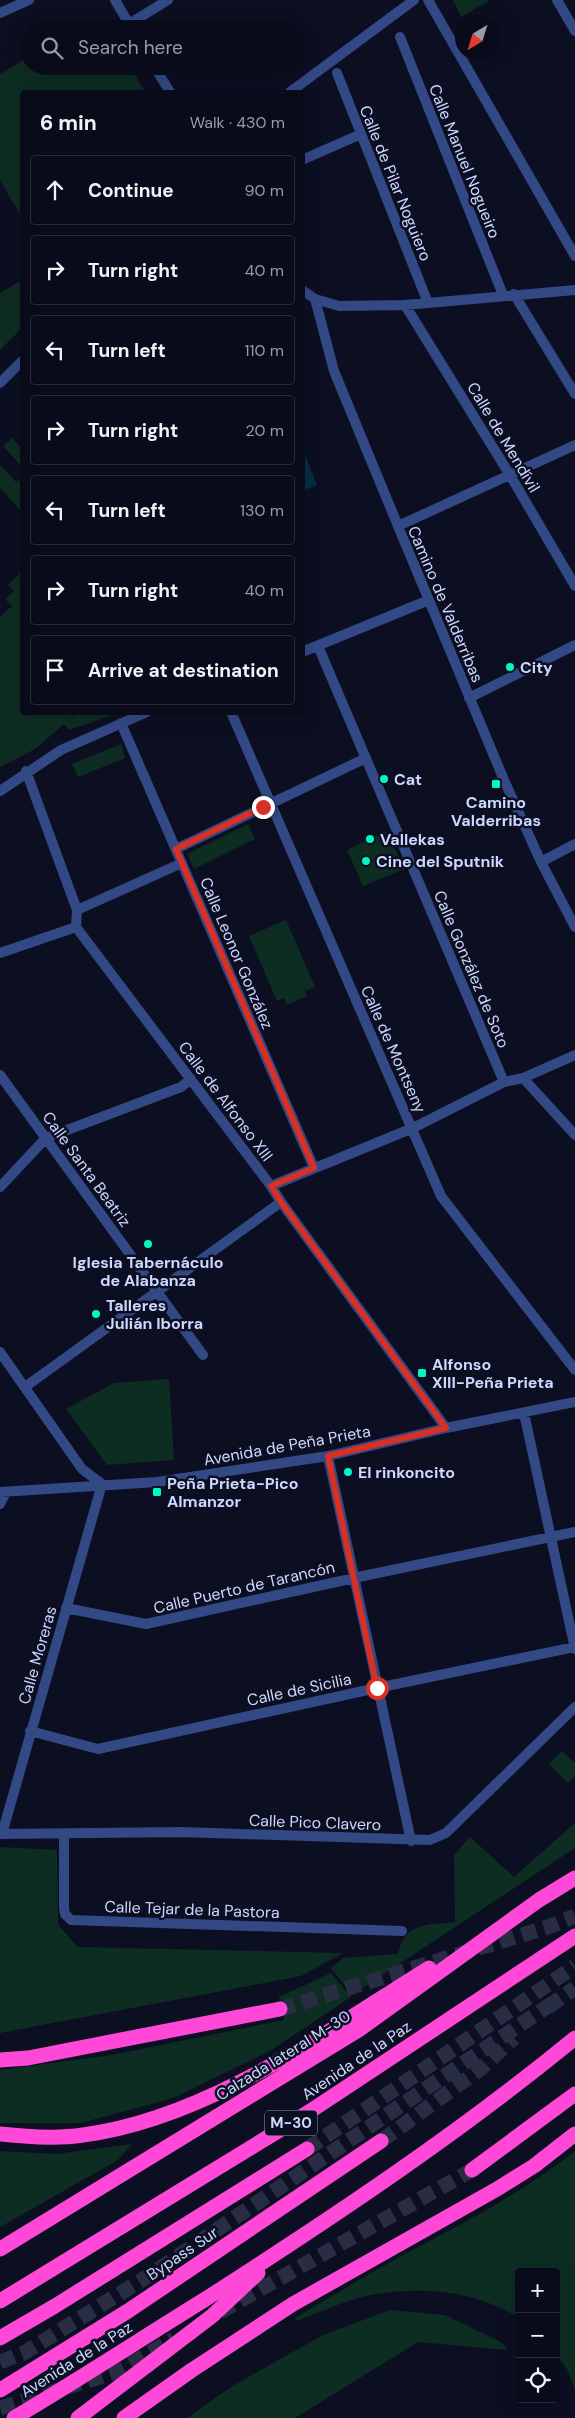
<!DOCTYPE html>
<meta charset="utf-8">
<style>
body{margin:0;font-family:"DM Sans",sans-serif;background:#171927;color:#f1f3f6}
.controls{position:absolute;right:15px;bottom:15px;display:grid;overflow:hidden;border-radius:5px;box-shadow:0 5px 20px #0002}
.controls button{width:45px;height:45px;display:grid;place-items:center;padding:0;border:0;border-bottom:1px solid #292b39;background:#090b1a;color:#f1f3f6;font:25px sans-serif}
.compass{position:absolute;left:455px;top:15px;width:45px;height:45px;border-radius:50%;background:#090b1a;box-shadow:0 5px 20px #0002;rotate:218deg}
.stop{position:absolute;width:15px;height:15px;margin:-11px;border:4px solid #d93025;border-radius:50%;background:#fff}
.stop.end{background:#d93025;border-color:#fff;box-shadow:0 1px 5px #0008}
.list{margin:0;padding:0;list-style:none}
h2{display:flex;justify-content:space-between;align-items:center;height:65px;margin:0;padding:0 20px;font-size:21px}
h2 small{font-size:16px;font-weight:400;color:#999ba2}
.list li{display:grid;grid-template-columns:32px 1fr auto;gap:15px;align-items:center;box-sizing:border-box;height:70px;margin:0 10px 10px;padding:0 10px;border:1px solid #292b39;border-radius:5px}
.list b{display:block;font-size:19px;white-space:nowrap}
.list em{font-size:16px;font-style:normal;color:#999ba2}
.icon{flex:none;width:28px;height:28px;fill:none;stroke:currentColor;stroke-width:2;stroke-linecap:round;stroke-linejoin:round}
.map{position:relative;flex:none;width:575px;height:2418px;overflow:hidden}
.search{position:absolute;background:#090b1a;box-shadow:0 5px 20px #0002;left:20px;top:20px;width:285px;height:55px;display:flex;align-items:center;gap:12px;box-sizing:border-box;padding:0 18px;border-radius:28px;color:#999ba2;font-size:19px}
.panel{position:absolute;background:#090b1a;box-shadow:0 5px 20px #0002;left:20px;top:90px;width:285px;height:625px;border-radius:5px}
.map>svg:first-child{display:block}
.green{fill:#0e2d22}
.water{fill:#052e42}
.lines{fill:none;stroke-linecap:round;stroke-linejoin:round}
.motorway-tunnel{stroke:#292d43;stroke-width:15;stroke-dasharray:15 8;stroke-linecap:butt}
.pedestrian{stroke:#334985;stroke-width:10}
.minor{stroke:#334985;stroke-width:10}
.motorway{stroke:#ff48d8;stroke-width:15}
.route{stroke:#d93025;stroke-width:6}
.poi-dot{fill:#00f8c4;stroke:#0c0f22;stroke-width:2}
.labels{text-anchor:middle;stroke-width:5;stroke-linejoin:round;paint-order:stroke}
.shield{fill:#0c0f22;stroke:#939bbd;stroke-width:1}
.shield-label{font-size:15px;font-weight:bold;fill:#cdd7ff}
.street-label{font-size:16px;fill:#cdd7ff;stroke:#0c0f22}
.poi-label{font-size:16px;font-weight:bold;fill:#cdd7ff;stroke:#0c0f22;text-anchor:start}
</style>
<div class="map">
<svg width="575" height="2418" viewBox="0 0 575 2418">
<rect width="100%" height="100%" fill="#0c0f22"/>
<path class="green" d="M453 0H490L461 17Z
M29 57V66H130L145 92H22V218L0 180V74Z
M22 280V328L0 350V293Z
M12 438 22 449V467L3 446Z
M0 465 16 482 22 477V512L0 488Z
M22 571V712L78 713 69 720 81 713H108L110 716 69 730 64 724 35 749 0 767V617L12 606 5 599 14 591 8 585Z
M121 744 125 758 78 777 72 764Z
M248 824 255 839 194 869 187 854Z
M387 831 404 869 363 886 347 850Z
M286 920 315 987 305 991 307 996 287 1005 284 998 277 1001 249 936Z
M169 1379 174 1460 107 1465 66 1409 114 1383Z
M562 1751 575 1763V1776L568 1783 549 1764Z
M575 1823V1848L352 1995 331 1968 343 1958 398 1954C405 1922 428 1925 455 1922L454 1855 470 1837 514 1877Z
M0 1847 57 1850 58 1925 78 1947 343 1953 301 1976 0 2033Z
M331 1973 351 1997 270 2051 173 2098 81 2123H0V2070L112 2055 284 2020 279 1997Z
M132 2144 118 2160 0 2227V2151L56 2154Z
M575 2151V2390L567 2369 556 2354V2272H519V2318C475 2290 421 2286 370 2295 346 2300 320 2312 297 2321L295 2318C329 2298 363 2277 398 2258 459 2225 520 2195 575 2151Z
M390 2310 445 2315 501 2342 508 2350 418 2342 295 2418H187L231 2387 323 2335Z"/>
<path class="water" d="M305 455 317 485 304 490 302 456Z"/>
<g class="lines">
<path class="motorway-tunnel" d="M548 2007 575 1988
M280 2009 548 1927 575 1916
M381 2141 479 2070 514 2038
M307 2149 575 1966
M220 2312 472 2170
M0 2362 24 2353 153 2273 554 2002
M0 2408 116 2372 174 2339"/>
<path class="pedestrian" d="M0 13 29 0"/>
<path class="minor" d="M115 0 132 29
M428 0 575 256
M557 0 575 31
M129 24 168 0
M400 37 503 295
M154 66 170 92
M337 73 428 303
M290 92 414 0
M302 160 361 134
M302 290 315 299 334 371 398 526 504 780 541 862 575 927
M514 294 575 394
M315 299 339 306 405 305 575 290
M405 305 510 475 575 586
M0 383 22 361
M398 526 575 445
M318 646 504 1082
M302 652 429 600
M469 698 575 645
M231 712 441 1196 575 1370
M121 723 314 1168
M26 771 77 910 76 927 271 1186 281 1202 446 1428
M0 791 61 750 147 712
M176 849 366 758
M541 862 575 844
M77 910 182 863
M0 953 76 927
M0 1075 203 1355
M523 1078 575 1135
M271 1186 413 1128 504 1082 523 1078 575 1055
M0 1187 46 1138 181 1087 191 1079
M0 1352 82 1469 102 1484
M25 1387 281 1202
M524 1413 575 1649
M328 1456 411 1841
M0 1492 157 1482 328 1456 446 1428 575 1402
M0 1504 6 1492
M66 1608 146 1624 368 1575 575 1532
M30 1731 98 1749 377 1688 575 1647
M0 1834 182 1832 430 1840 446 1833 575 1707
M2 1834 102 1484
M64 1834V1908L65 1914 71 1920 402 1931"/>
<path class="motorway" d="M0 2060 28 2058 280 2009
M0 2134C27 2137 57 2139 83 2135 207 2119 326 2032 429 1968
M472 2170 575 2094
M0 2249 360 2029 539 1900 575 1878
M0 2301 309 2112 575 1936
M0 2338 55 2306 307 2149
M0 2390 128 2311 381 2141
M14 2418C78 2380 141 2339 204 2300 332 2218 458 2134 575 2038
M78 2418 212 2316 258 2273
M124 2418 192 2370 293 2304 497 2189 534 2166 575 2134"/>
</g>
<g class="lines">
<path class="route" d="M263 807 176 849 314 1168 271 1186 281 1202 446 1428 328 1456 377 1688"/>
</g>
<g class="poi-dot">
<circle cx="510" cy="667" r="5"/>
<circle cx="384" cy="779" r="5"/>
<rect x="491" y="779" width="10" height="10" rx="2.5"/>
<circle cx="370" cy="839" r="5"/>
<circle cx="366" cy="861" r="5"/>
<circle cx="148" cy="1244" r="5"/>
<circle cx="96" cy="1314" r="5"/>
<rect x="417" y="1368" width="10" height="10" rx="2.5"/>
<circle cx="348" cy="1472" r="5"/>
<rect x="152" y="1487" width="10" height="10" rx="2.5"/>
</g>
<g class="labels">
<rect class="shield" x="265" y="2110.5" width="52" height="25" rx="4"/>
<g class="shield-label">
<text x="291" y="2128">M-30</text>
</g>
<g class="street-label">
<text transform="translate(465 161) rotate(68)" y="6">Calle Manuel Nogueiro</text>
<text transform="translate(396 183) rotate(68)" y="6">Calle de Pilar Noguiero</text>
<text transform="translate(504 437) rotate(59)" y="6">Calle de Mendívil</text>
<text transform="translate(446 604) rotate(67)" y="6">Camino de Valderribas</text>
<text transform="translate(237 953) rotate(67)" y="6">Calle Leonor González</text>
<text transform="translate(472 969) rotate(67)" y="6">Calle González de Soto</text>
<text transform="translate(394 1049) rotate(66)" y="6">Calle de Montseny</text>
<text transform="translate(226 1101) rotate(53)" y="6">Calle de Alfonso XIII</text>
<text transform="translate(87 1169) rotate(54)" y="6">Calle Santa Beatriz</text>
<text transform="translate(287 1445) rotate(-10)" y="6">Avenida de Peña Prieta</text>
<text transform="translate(244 1587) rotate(-13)" y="6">Calle Puerto de Tarancón</text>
<text transform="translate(37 1655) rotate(-74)" y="6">Calle Moreras</text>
<text transform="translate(299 1689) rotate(-12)" y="6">Calle de Sicilia</text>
<text transform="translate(315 1822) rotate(2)" y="6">Calle Pico Clavero</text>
<text transform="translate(192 1909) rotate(2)" y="6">Calle Tejar de la Pastora</text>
<text transform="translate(283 2055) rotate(-32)" y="6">Calzada lateral M-30</text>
<text transform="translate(356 2060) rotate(-34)" y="6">Avenida de la Paz</text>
<text transform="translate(182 2253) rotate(-34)" y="6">Bypass Sur</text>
<text transform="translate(76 2359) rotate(-32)" y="6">Avenida de la Paz</text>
</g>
<g class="poi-label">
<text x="520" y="673">City</text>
<text x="394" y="785">Cat</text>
<text x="496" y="808" text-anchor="middle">Camino<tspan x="496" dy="18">Valderribas</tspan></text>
<text x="380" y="845">Vallekas</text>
<text x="376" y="867">Cine del Sputnik</text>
<text x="148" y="1268" text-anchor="middle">Iglesia Tabernáculo<tspan x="148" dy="18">de Alabanza</tspan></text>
<text x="106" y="1311">Talleres<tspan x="106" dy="18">Julián Iborra</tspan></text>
<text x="432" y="1370">Alfonso<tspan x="432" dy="18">XIII-Peña Prieta</tspan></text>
<text x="358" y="1478">El rinkoncito</text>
<text x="167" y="1489">Peña Prieta-Pico<tspan x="167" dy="18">Almanzor</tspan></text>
</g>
</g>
</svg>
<div class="controls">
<button>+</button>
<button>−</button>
<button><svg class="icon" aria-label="locate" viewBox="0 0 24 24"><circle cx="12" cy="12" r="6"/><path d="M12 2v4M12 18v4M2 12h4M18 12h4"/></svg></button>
</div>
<svg class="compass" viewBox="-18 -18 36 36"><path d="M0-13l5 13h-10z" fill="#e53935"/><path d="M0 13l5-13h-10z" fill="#999ba2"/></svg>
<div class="stop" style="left:377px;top:1688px"></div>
<div class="stop end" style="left:263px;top:807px"></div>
<div class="search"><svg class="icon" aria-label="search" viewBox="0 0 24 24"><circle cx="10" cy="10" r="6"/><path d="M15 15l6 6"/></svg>Search here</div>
<section class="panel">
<h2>6 min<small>Walk · 430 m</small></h2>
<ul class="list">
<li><svg class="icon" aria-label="ahead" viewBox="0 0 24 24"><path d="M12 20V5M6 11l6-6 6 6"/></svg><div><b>Continue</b></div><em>90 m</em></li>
<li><svg class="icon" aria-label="right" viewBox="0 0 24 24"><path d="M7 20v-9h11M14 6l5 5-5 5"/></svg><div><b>Turn right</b></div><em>40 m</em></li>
<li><svg class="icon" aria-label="left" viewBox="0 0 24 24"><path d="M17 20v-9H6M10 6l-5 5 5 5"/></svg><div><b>Turn left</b></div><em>110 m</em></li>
<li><svg class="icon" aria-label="right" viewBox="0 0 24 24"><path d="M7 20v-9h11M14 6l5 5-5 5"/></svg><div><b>Turn right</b></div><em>20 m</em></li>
<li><svg class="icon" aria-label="left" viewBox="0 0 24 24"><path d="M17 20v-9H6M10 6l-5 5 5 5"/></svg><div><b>Turn left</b></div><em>130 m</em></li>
<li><svg class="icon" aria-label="right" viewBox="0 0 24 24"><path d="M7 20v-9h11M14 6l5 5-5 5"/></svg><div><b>Turn right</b></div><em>40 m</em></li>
<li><svg class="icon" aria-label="arrive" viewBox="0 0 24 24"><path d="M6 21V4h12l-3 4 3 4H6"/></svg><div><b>Arrive at destination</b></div></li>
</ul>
</section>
</div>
